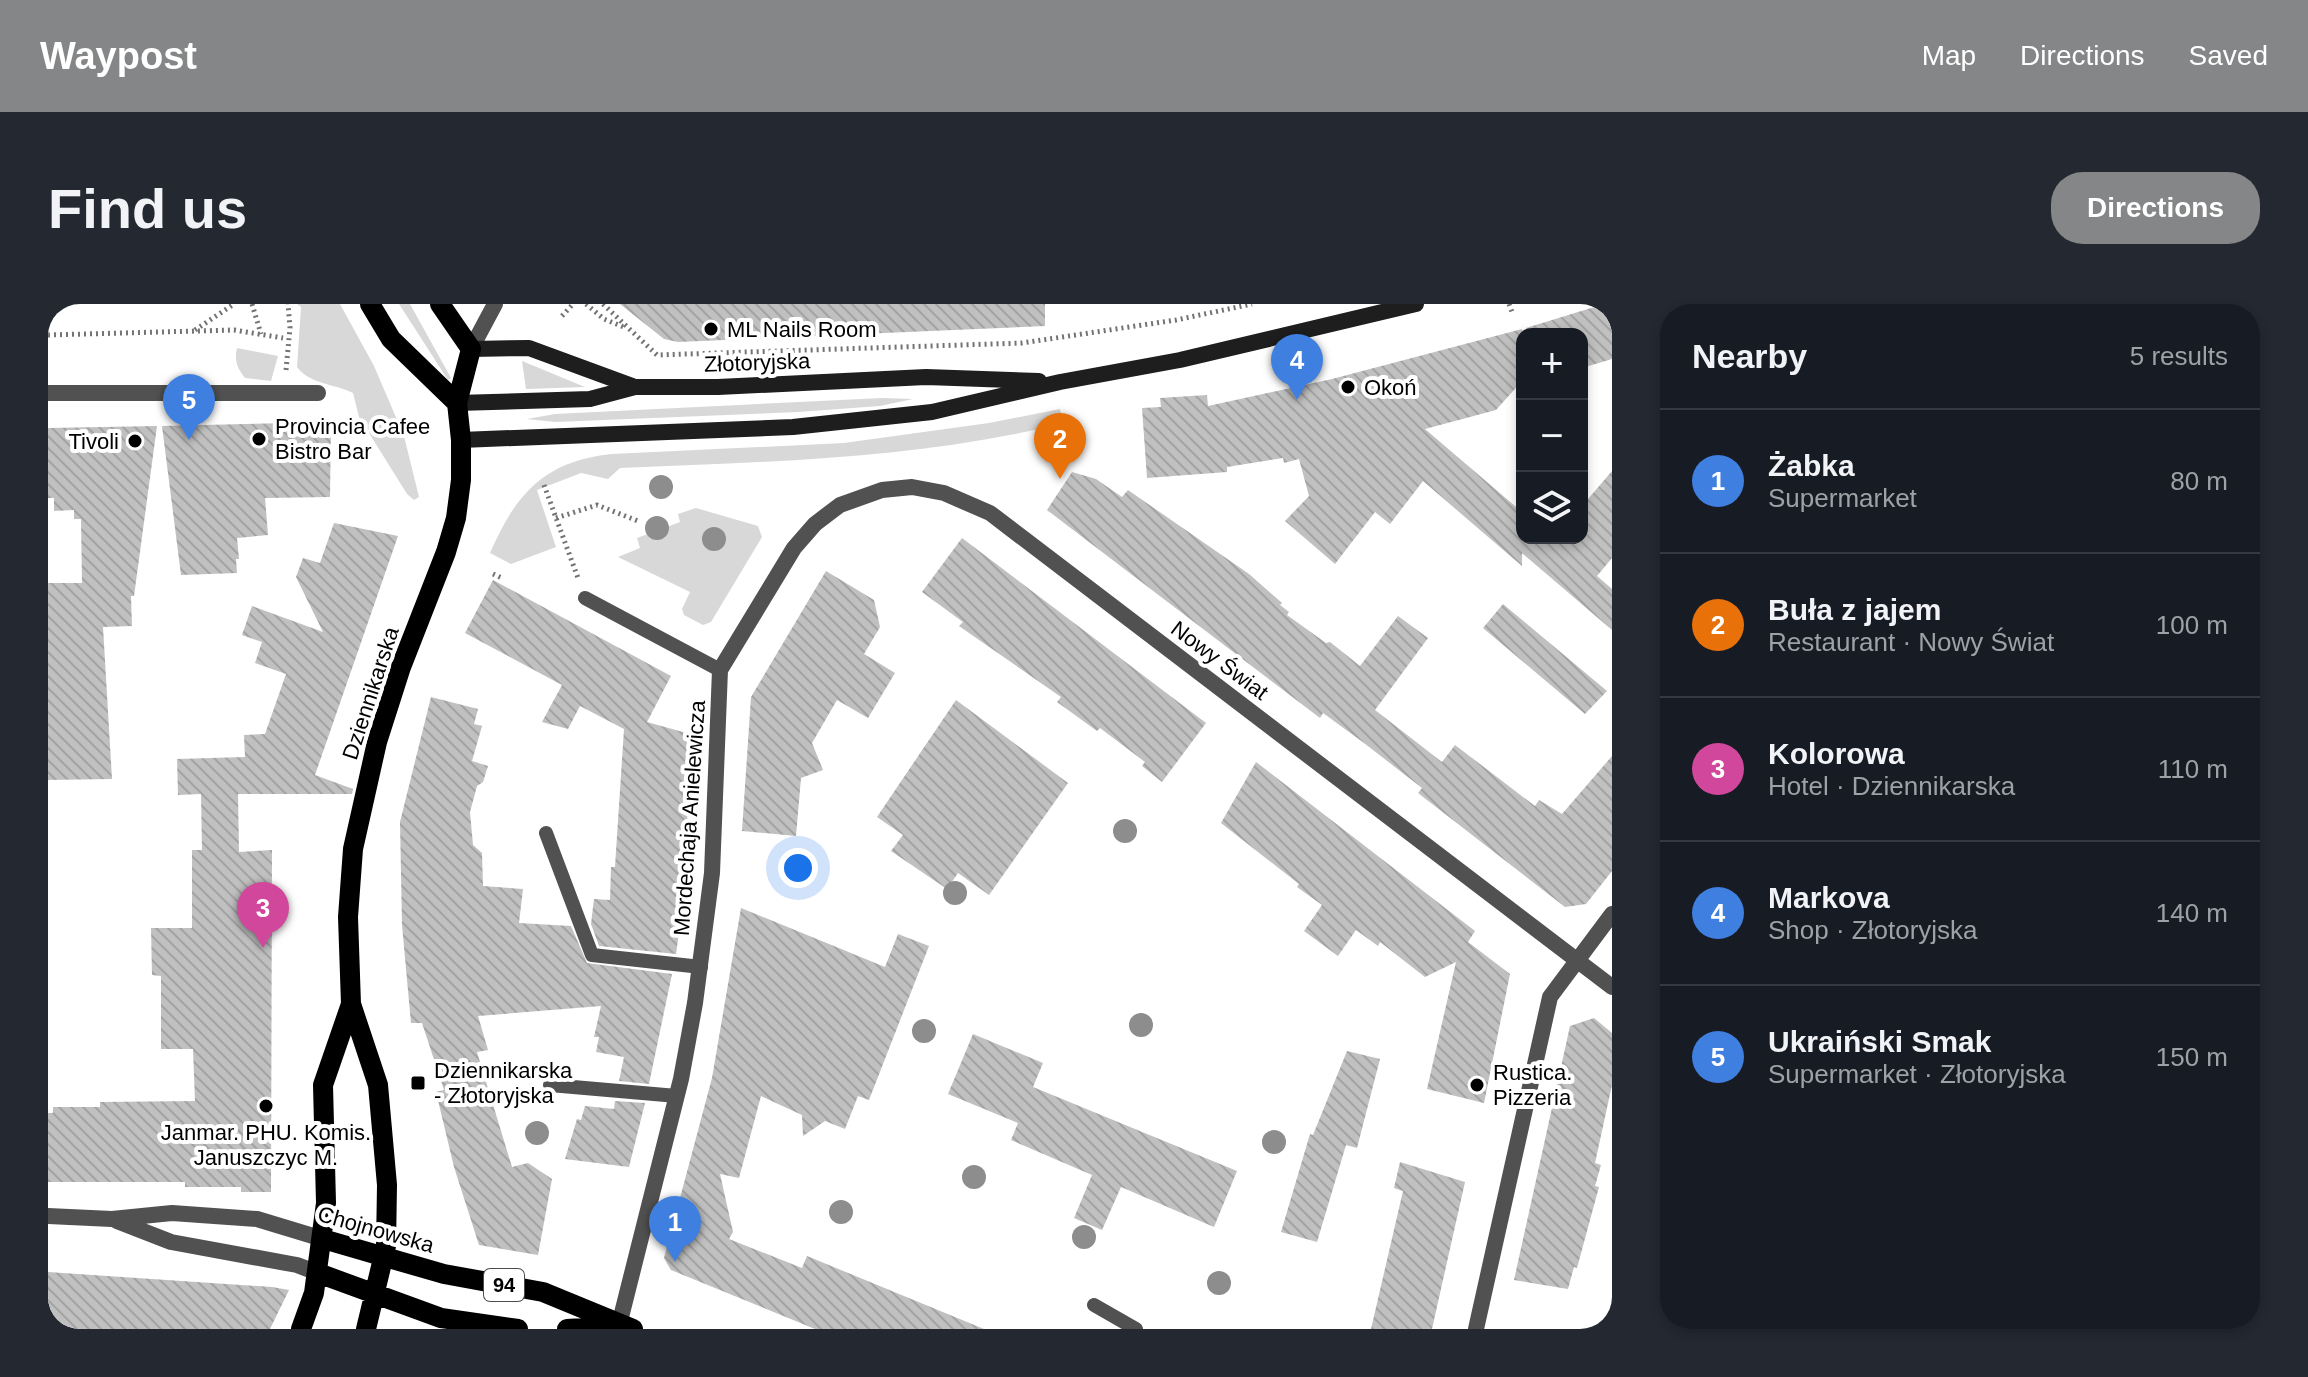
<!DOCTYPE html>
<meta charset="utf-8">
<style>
body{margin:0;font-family:Helvetica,sans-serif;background:#242831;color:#f1f3f6}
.controls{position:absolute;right:24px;top:24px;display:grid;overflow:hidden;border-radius:16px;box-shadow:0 4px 12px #0003}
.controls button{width:72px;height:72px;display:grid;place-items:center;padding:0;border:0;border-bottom:2px solid #363941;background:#171b24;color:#f1f3f6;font:40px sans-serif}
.you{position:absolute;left:750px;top:564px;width:28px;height:28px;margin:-20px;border:6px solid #fff;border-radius:50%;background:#1a73e8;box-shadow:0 0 0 12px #1a73e833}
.badge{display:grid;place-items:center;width:52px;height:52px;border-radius:50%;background:#858687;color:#fff;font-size:26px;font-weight:700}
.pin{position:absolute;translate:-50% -66px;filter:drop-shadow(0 2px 4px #0008)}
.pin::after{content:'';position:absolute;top:42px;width:28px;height:24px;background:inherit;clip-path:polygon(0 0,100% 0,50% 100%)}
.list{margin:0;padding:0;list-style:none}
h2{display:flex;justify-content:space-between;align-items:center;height:104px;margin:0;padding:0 32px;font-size:34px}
h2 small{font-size:26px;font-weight:400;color:#9ea1a6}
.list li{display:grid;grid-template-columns:52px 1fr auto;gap:24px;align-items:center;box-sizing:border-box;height:144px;padding:0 32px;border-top:2px solid #363941}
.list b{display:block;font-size:30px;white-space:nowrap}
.list p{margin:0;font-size:26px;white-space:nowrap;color:#9ea1a6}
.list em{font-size:26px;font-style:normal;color:#9ea1a6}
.icon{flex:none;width:44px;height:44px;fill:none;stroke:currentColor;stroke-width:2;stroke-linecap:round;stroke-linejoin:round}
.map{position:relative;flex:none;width:1564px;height:1025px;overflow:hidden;border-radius:32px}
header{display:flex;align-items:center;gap:48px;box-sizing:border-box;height:112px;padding:0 40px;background:#858687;color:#fff}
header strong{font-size:38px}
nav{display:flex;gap:44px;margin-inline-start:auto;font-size:28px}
.intro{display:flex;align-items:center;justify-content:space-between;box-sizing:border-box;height:192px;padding:0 48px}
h1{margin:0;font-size:56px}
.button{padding:20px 36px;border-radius:32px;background:#858687;color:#fff;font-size:28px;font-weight:700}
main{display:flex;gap:48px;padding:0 48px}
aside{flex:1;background:#171b24;border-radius:32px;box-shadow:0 4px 12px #0003}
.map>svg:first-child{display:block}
.green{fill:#d8d8d8}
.building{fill:url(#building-back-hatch)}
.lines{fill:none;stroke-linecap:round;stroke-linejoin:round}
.path{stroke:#737373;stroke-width:5;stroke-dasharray:2 4;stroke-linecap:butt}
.lane{stroke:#515151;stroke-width:14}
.street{stroke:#515151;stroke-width:16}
.secondary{stroke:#1e1e1e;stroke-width:16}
.primary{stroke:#000;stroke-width:20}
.tree{fill:#8d8d8d}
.poi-dot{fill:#000;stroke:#fff;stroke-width:3}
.labels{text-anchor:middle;stroke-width:8;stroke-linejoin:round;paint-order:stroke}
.shield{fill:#fff;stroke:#4c4c4c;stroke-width:2}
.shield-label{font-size:20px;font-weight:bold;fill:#000}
.poi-label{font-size:22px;fill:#000;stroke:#fff;text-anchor:start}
.street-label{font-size:22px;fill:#000;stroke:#fff}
</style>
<header>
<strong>Waypost</strong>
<nav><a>Map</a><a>Directions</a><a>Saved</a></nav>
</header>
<div class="intro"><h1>Find us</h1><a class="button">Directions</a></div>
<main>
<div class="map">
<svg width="1564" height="1025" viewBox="0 0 1564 1025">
<defs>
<pattern id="building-back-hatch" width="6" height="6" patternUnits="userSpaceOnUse" patternTransform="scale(2)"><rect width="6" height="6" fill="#c0c0c0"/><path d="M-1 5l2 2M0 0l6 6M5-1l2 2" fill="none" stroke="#a3a3a3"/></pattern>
</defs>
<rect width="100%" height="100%" fill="#fff"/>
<path class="green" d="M249 0H292L326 62 356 132 371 193 366 196 359 190 311 113 305 89C285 79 263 81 249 63L253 3Z
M351 0H362L403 74 400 76Z
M189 44 230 52 223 77 197 74C189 64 186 56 189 44Z
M474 57 537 83 478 85Z
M834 94 865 95 832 102 750 108 507 118 479 115 507 110Z
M1012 105 1014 115 1009 121C865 155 718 158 572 164L560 175 533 169 489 186 508 243 463 260 442 249C468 189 497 157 564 150L796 139 941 119Z
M648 204 710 222 714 233 663 318 655 321 636 311 634 305 642 288 570 253 592 244 589 234 632 218 630 210Z"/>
<path class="building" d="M572 0H997V22L630 38 616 35Z
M1556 0H1564V55L1534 64V30H1479L1478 24Z
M1474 25V77L1448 106 1377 125 1474 208V234H1534V202L1564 167V254L1549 272 1564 285V326L1474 249V262L1375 177 1342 220 1327 208 1287 260 1237 217 1261 192 1251 155 1236 159 1235 154 1179 163V168L1099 174 1094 104 1113 103 1112 94 1159 91 1160 102 1284 75Z
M283 118 282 193 217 194 220 231 189 234 191 255H188L189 269 133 271 114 122Z
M109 122 86 292H83L84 322 55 323 64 475 0 476V279H34L33 215H26V206L6 207V194H0V124Z
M1024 168 1048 175 1074 193 1080 186 1201 270 1234 299 1232 301 1241 308 1239 311 1278 339 1282 338 1312 362 1350 312 1380 334 1327 406 1394 458 1407 441 1487 502 1491 496 1514 510 1564 452V567L1538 600 1517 603 1370 489 1374 484 1316 439 1275 409 1272 414 999 206Z
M286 219 350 232 267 471 305 485 304 490H190L191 548 224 546 223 888H193V883H137V878H0V809H5V803H52V798L147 797 145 745H113V672L104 671 103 624H144V546H154L153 490 130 491 129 455 197 453 196 431 217 430 238 370 207 359 214 338 194 331 204 302 275 328 248 273 255 254 272 259Z
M914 234 1158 419 1114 478 1094 462 1097 458 1052 424 1049 427 1009 398 1013 393 911 322 915 318 874 288Z
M778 267 826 296 832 323 816 350 847 369 820 414 789 396 764 439 775 466 753 474 748 532 694 527 703 393Z
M445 276 623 372 599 418 642 430 637 586 628 650 551 642 543 620 546 595 562 596 563 563H567L576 425 532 402 520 425 494 418 514 381 417 329Z
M1455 300 1559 387 1537 410 1435 324Z
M383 393 430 405 426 420 434 422 424 457 440 462 435 478 429 482 422 508 425 541 434 549 435 582 475 585 471 619 523 622 539 659 624 670 601 780 571 777 576 753 548 748 551 733H546L553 702 430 712 440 746 429 748 464 863 480 859 504 875 490 951 431 941 406 863 388 788 396 786 374 719H363L354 621 352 518Z
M908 396 1020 479 941 591 910 569 899 585 843 547 855 531 829 513Z
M1208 458 1427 627 1420 638 1462 670 1436 799 1379 785 1408 658 1377 673 1332 638 1330 642 1308 626 1290 652 1256 627 1274 601 1249 583 1251 580 1173 519Z
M693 604 837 663 850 630 881 642 821 796 810 792 797 825 777 817 755 832 754 811 713 792 691 874 672 870 685 928 681 935 754 964 759 952 936 1025H767L623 966 616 954 664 774Z
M1546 714 1564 729V781L1547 859 1553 861 1547 882 1551 883 1529 964 1526 963 1520 985 1466 976 1522 722Z
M925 730 995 759 985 783 1189 867 1166 923 1073 883 1054 926 1026 914 1044 871 963 836 970 819 900 790Z
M1299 747 1332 755 1309 844 1298 841 1269 938 1233 928 1262 830 1265 831Z
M567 797 597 799 581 863 517 855 529 815 533 816 537 802 566 805Z
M1352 858 1417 878 1384 1025H1323L1355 887 1346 884Z
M0 968 224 983 241 986 222 1025H0Z"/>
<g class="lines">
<path class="path" d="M204 0 213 30
M538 0 556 15 578 24
M555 0 609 51 974 39 1128 16 1204 0
M1461 0 1464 8
M514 12 525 0
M147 26 186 0
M0 31 186 26 235 34
M238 66 242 24 240 0
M496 181 530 274
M508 214 549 201 590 217
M445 270 454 274"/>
<path class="lane" d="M537 294 672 366
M498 529 544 651 653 663
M502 781 629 792
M1046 1001 1088 1025"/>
<path class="street" d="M423 45 447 0
M0 89H270
M0 912 64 915 124 909 209 915 275 935
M69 917 123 938 249 961 270 969
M571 1021 633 775 647 699 664 569 672 366 746 244 767 220 792 201 834 186 864 183 896 189 942 209 1564 683
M1428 1025 1502 693 1564 610"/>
<path class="secondary" d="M423 45 481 44 587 83
M409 99 542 95 587 83H670L878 73 991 77
M413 136 745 123 884 108 1012 78 1132 56 1368 0"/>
<path class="primary" d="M322 0 343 35 409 99
M275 935 396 970 495 988 585 1025
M270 969 393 1014 470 1025
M253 1025 266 989 278 899 275 781 303 700
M318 1025 338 942 339 881 330 781 303 700 300 613 305 545 329 438 353 363 398 248 408 214 413 176V136L409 99 423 45 392 0
M519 1025 567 1022"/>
</g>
<g class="tree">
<circle cx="613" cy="183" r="12"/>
<circle cx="609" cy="224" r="12"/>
<circle cx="666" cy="235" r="12"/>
<circle cx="1077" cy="527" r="12"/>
<circle cx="907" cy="589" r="12"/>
<circle cx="1093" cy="721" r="12"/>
<circle cx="876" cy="727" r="12"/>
<circle cx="489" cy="829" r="12"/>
<circle cx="1226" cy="838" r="12"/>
<circle cx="926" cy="873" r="12"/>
<circle cx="793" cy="908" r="12"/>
<circle cx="1036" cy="933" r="12"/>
<circle cx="1171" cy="979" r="12"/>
</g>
<g class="poi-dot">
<circle cx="663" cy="25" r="8"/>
<circle cx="1300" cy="83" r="8"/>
<circle cx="211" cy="135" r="8"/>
<circle cx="87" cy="137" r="8"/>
<rect x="362" y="771" width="16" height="16" rx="4"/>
<circle cx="1429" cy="781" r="8"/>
<circle cx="218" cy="802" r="8"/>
</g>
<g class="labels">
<rect class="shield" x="436" y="965" width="40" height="32" rx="6"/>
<g class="shield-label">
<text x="456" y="988">94</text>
</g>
<g class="poi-label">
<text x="679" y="33">ML Nails Room</text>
<text x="1316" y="91">Okoń</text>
<text x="227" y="130">Provincia Cafee<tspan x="227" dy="25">Bistro Bar</tspan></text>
<text x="71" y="145" text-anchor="end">Tivoli</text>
<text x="386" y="774">Dziennikarska<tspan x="386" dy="25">- Złotoryjska</tspan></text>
<text x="1445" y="776">Rustica.<tspan x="1445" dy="25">Pizzeria</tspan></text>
<text x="218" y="836" text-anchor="middle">Janmar. PHU. Komis.<tspan x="218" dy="25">Januszczyc M.</tspan></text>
</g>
<g class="street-label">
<text transform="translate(709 58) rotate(-2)" y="8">Złotoryjska</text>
<text transform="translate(1172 356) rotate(37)" y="8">Nowy Świat</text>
<text transform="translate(322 389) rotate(-72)" y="8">Dziennikarska</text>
<text transform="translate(641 514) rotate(-86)" y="8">Mordechaja Anielewicza</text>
<text transform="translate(328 925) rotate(16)" y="8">Chojnowska</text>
</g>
</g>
</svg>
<div class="controls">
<button>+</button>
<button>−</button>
<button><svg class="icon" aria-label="layers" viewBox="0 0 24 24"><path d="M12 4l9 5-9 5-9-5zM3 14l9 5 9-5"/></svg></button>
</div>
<div class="you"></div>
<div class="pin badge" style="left:627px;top:958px;background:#3f7fe0">1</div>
<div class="pin badge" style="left:1012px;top:175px;background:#e8710a">2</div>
<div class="pin badge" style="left:215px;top:644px;background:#d1479c">3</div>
<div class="pin badge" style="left:1249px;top:96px;background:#3f7fe0">4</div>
<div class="pin badge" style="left:141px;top:136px;background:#3f7fe0">5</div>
</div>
<aside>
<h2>Nearby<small>5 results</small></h2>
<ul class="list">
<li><span class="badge" style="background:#3f7fe0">1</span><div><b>Żabka</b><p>Supermarket</p></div><em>80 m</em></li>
<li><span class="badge" style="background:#e8710a">2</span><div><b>Buła z jajem</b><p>Restaurant · Nowy Świat</p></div><em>100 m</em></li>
<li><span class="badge" style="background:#d1479c">3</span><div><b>Kolorowa</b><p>Hotel · Dziennikarska</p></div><em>110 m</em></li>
<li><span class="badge" style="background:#3f7fe0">4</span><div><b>Markova</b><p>Shop · Złotoryjska</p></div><em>140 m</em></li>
<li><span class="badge" style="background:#3f7fe0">5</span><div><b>Ukraiński Smak</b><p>Supermarket · Złotoryjska</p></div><em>150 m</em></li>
</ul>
</aside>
</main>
